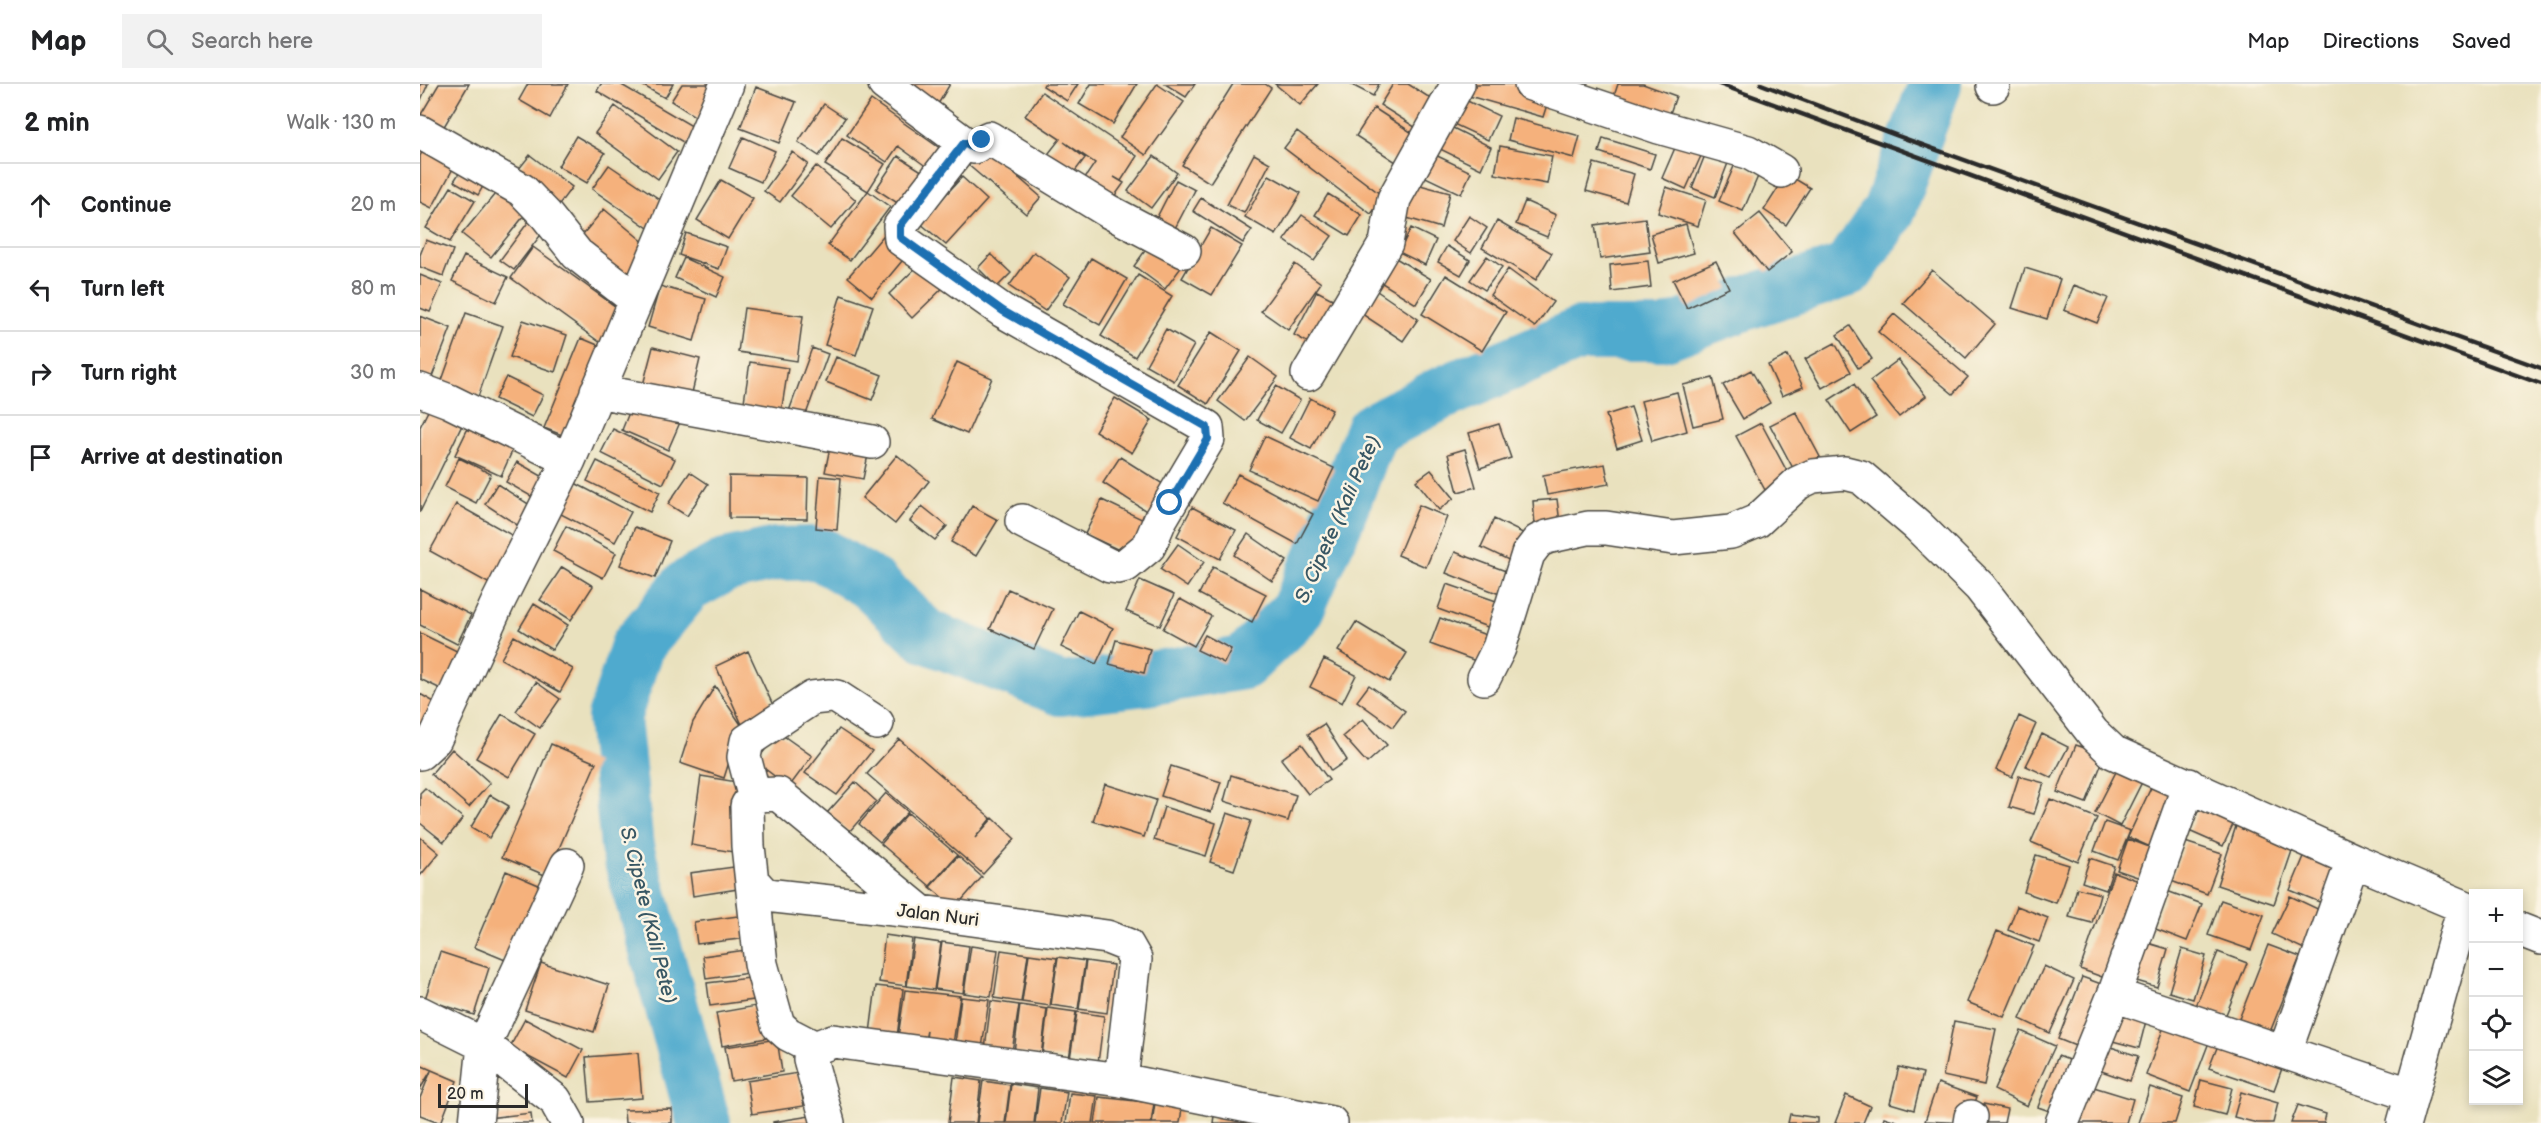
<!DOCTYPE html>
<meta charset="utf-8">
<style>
body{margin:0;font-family:"Balsamiq Sans",sans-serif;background:#f2f2f2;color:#202124}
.controls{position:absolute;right:18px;bottom:18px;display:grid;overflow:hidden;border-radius:0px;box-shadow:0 3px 9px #0003}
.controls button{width:54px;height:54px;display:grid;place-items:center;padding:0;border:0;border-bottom:2px solid #e0e0e0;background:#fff;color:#202124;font:30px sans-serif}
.scale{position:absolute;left:18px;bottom:15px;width:90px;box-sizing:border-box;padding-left:6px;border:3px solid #2b2b2b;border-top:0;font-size:16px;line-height:21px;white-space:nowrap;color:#2b2b2b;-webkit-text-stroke:4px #fcf5e5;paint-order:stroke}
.stop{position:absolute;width:18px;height:18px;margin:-14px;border:4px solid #1f6fb2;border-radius:50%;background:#fff}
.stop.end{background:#1f6fb2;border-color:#fff;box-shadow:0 2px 6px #0008}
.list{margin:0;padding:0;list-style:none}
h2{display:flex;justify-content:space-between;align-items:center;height:78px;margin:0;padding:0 24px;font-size:26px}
h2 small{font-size:20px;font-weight:400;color:#757577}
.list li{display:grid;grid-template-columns:39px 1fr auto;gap:18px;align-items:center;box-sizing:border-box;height:84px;padding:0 24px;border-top:2px solid #e0e0e0}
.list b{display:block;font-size:22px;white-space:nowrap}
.list em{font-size:20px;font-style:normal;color:#757577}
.icon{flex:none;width:33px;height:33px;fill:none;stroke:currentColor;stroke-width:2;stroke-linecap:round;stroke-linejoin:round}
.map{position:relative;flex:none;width:2121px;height:1039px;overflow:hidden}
header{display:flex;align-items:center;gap:36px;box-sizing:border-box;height:84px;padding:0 30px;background:#fff;border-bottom:2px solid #e0e0e0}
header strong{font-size:28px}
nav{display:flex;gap:33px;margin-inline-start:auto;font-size:21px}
.search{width:420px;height:54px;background:#f2f2f2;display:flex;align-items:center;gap:15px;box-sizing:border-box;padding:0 21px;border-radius:0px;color:#757577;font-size:22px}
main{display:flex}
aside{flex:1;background:#fff}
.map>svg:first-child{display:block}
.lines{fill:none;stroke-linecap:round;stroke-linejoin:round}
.river{stroke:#50aace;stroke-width:54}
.building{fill:#f5b17c}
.minor-casing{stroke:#484641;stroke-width:36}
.minor{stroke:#fff;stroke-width:33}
.rail{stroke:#2b2b2b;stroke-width:4.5}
.route{stroke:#1f6fb2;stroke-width:8}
.labels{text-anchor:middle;stroke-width:5;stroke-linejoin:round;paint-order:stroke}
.street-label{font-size:18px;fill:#2b2b2b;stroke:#fcf5e5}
.water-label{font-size:20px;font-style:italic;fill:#385764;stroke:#fcf5e5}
</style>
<header>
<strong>Map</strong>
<div class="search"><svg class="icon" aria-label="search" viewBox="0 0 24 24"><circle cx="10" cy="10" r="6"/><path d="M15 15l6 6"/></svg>Search here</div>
<nav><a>Map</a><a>Directions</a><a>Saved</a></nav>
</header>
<main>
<aside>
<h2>2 min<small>Walk · 130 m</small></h2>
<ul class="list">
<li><svg class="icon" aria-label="ahead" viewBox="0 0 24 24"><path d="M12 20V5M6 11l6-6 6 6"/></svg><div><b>Continue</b></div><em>20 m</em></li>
<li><svg class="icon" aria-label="left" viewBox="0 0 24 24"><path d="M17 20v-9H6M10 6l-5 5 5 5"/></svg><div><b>Turn left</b></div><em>80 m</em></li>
<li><svg class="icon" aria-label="right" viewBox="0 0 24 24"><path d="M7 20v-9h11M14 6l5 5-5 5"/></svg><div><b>Turn right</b></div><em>30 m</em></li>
<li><svg class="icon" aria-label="arrive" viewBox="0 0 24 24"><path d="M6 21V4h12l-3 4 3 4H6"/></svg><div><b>Arrive at destination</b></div></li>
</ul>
</aside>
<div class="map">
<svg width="2121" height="1039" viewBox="0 0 2121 1039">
<rect width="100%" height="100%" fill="#fcf5e5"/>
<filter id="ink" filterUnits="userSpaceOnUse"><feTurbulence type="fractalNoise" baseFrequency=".0167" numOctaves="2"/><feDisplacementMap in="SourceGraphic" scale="12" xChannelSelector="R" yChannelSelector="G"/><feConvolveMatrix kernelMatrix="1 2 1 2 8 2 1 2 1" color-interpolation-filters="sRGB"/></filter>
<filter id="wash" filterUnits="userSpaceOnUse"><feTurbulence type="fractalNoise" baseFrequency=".008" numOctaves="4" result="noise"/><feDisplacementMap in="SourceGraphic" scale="24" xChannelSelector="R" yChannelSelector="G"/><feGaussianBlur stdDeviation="1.35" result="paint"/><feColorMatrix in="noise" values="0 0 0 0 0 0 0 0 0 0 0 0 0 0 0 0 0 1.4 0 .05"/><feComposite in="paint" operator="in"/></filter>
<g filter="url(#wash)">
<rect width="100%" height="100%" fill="#e9e1be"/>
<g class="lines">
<path class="river" d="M284 1039 207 763 194 634 217 562 267 502 306 481 357 470 399 469 453 501 506 552 641 605 726 595 823 579 876 528 915 441 952 346 1018 311 1160 250H1244L1335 216 1428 186 1469 127 1515 0"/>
</g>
<g id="blocks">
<path class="building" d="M0 0H8L0 18Z
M19 0H49L22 46 0 32Z
M108 0H148L130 34 99 16Z
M181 0H200L277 45 268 61 177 7Z
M220 0H253L245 14Z
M262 0H300L279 35 251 17Z
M480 0H530L511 32Z
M624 0H658L647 17 623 2Z
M671 0H717L693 40 659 20Z
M737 0 764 18 726 71 700 53Z
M745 0H775L766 13Z
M813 0H845L851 4 790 99 762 81Z
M855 0H898L880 21Z
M930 0H959L953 12Z
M973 0H988L1018 19 1001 47 960 21Z
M1053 0H1105L1131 8 1123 33 1049 12Z
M1198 0H1223L1256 12 1247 38 1192 18Z
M336 3 376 18 359 59 320 44Z
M622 8 717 72 701 97 694 93 704 99 686 124 658 104 675 79 644 58 665 74 647 98 621 79 640 55 605 32Z
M1039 13 1079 32 1068 56 1027 37Z
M451 16 531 72 518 91 478 62 467 78 427 51Z
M404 20 425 34 399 72 378 58Z
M195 22 257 68 238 95 175 49Z
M954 24 1000 54 982 82 936 52Z
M1093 34 1160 52 1154 74 1088 56Z
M1027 41 1071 63 1061 85 1016 63Z
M877 47 964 113 951 130 864 64Z
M1261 50 1286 61 1266 105 1242 94Z
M156 52 185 69 167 99 138 82Z
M323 53 355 67 341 98 309 84Z
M422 54 465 80 448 107 405 81Z
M1183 54 1235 70 1230 85 1179 68Z
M7 59 38 75 12 124 0 118V72Z
M562 62 621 113 606 130 547 80Z
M1080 62 1132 72 1127 100 1075 90Z
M1007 67 1051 88 1041 110 997 89Z
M372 68 388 80 360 118 344 107Z
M834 70 850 79 824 129 807 121Z
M110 71 152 103 137 123 94 91Z
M1285 71 1308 79 1295 113 1272 104Z
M478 72 511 93 488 126 456 105Z
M734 72 757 89 731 124 708 107Z
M47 77 70 90 58 111 34 97Z
M1174 79 1214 90 1206 118 1166 107Z
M1315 80 1339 90 1323 127 1299 117Z
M189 81 248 121 231 146 172 105Z
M396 82 436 116 411 145 371 112Z
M1367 90 1390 104 1366 141 1344 126Z
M849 91 881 109 856 151 825 133Z
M542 93 567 116 526 161 500 139Z
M301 96 333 114 308 155 277 136Z
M756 96 775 106 754 146 735 137Z
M989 98 1030 109 1021 144 980 132Z
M84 99 112 122 71 173 42 150Z
M31 103 55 117 30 158 6 144Z
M1246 103 1286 116 1278 142 1238 129Z
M448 107 470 123 430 176 408 161Z
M908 110 942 131 929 152 895 131Z
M781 114 832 146 823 159 773 127Z
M1105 117 1136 131 1127 153 1096 140Z
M184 125 232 165 206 196 158 156Z
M1340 129 1372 168 1347 188 1315 149Z
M882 131 912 152 894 177 864 156Z
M1049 132 1067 144 1051 169 1033 157Z
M1225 134 1230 168 1180 175 1175 141Z
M109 137 123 148 94 186 80 176Z
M1077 137 1132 169 1116 196 1062 164Z
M1266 140 1274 169 1239 179 1231 150Z
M791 144 822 162 792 211 762 194Z
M991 144 1016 156 1005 181 979 168Z
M468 146 492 165 452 213 428 193Z
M266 149 307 163 299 185 259 171Z
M735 153 766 177 745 205 714 182Z
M6 156 33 166 23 192 0 183V171Z
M1027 162 1050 176 1041 191 1018 178Z
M113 163 207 231 185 262 91 194Z
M614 168 650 193 625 227 589 202Z
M571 170 591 189 577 203 558 184Z
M969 170 1011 195 996 220 954 194Z
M44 172 88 193 76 218 32 197Z
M1067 172 1082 183 1065 206 1050 196Z
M264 174 305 193 296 213 255 194Z
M506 174 529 198 492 234 469 210Z
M671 174 707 195 680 241 643 220Z
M1228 177 1231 203 1192 208 1190 181Z
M1296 177 1309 204 1267 224 1253 196Z
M875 180 901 199 868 246 841 227Z
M1605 184 1640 195 1627 235 1592 224Z
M1088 185 1133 218 1115 243 1070 211Z
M1512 186 1575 240 1546 274 1483 219Z
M0 191 22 200 10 228 0 224Z
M718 191 752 212 715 273 681 252Z
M1026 191 1086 228 1062 267 1002 230Z
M1654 201 1688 214 1677 239 1644 226Z
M240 202 286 215 274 257 228 243Z
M954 205 998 235 983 257 939 228Z
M897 207 920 219 896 263 874 251Z
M421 211 453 222 436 271 405 261Z
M324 224 383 232 377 277 318 268Z
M46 229 83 242 58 313 21 299Z
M1474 230 1548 293 1533 310 1458 248Z
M0 232 31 244 11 295 0 291Z
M103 236 147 251 135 288 90 273Z
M1430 242 1452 275 1438 284 1417 251Z
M746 245 774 261 754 297 726 281Z
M791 248 821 267 788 320 758 301Z
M161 254 192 267 155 356 124 344Z
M1415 259 1431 288 1402 304 1385 275Z
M233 263 280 275 271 313 223 301Z
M392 264 408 270 381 344 365 338Z
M1368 271 1383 303 1362 312 1348 281Z
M416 273 462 291 452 316 406 298Z
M830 273 858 293 825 337 798 317Z
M1478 276 1506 312 1479 333 1450 297Z
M330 278 368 284 361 329 323 324Z
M537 278 572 294 547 350 512 335Z
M1331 286 1350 319 1323 335 1303 301Z
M86 293 123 311 112 333 75 315Z
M1293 294 1303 335 1273 342 1263 301Z
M1434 300 1456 333 1431 349 1409 316Z
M856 302 880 316 861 349 837 336Z
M1257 308 1267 347 1232 357 1221 317Z
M695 314 732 336 712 369 675 347Z
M890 314 912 326 891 365 870 354Z
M214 316 261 336 248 366 202 346Z
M11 321 44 337 0 428V343Z
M1211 323 1222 356 1197 364 1186 331Z
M1376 328 1400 373 1374 386 1350 341Z
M53 334 98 354 81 392 35 371Z
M1341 339 1370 393 1345 406 1316 352Z
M1079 340 1091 374 1060 384 1049 349Z
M193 345 255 375 243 400 181 369Z
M845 352 914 384 898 417 829 386Z
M412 353 450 361 443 395 405 388Z
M1045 365 1056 403 1038 408 1028 370Z
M477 371 509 397 475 440 442 414Z
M700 373 754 407 737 434 683 399Z
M39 374 71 390 56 419 25 403Z
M177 377 240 408 230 428 167 397Z
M97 378 134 399 123 419 86 398Z
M1185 380 1189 400 1127 411 1123 391Z
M1011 386 1034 414 1019 426 996 397Z
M270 388 288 400 267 432 248 420Z
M818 390 893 430 877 460 802 419Z
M309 392 388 394 387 435 309 434Z
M400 392 421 394 417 446 396 444Z
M151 397 211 428 195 458 135 427Z
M77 400 121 428 108 448 65 420Z
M1137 415 1140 439 1115 441 1113 417Z
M682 416 730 439 714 473 665 450Z
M36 420 104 458 79 505 10 467Z
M999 421 1027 433 1006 483 978 471Z
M502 422 527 442 515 456 490 437Z
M552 422 578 436 556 472 531 458Z
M772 423 816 446 800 475 757 452Z
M1074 435 1109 452 1097 480 1061 463Z
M146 442 196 469 183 494 133 467Z
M215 443 250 457 235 494 200 481Z
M828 450 867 477 852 497 814 471Z
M758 460 784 478 767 503 740 485Z
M1035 468 1091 489 1082 511 1026 489Z
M142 483 173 502 151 536 120 516Z
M793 483 846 510 832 538 779 510Z
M720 496 754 511 740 542 706 527Z
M1027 500 1082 519 1073 545 1018 525Z
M0 505 51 531 37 560 0 541Z
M588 505 633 525 614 565 570 545Z
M760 515 791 532 774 562 743 545Z
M114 520 148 541 132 566 99 545Z
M659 527 693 544 676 580 641 563Z
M1020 534 1074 554 1064 580 1010 560Z
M936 538 987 569 969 598 918 567Z
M0 549 45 571 27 608 0 595Z
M785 551 811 565 804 579 777 566Z
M94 552 153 585 140 608 81 575Z
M696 556 730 565 724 589 689 580Z
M328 567 357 630 324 645 296 582Z
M904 575 936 591 922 619 890 603Z
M116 598 140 615 120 644 96 627Z
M949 601 985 627 973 643 937 617Z
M295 602 324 645 314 662 304 694 260 679 273 638Z
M0 610 23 623 9 649 0 645Z
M82 630 115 650 89 693 56 674Z
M1599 632 1616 640 1592 693 1576 686Z
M943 635 967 661 947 679 923 652Z
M904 640 927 676 911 687 888 650Z
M419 645 452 667 417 711 385 689Z
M358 648 392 672 369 703 336 678Z
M1622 650 1648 663 1632 694 1606 682Z
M479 655 571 734 555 754 573 734 595 755 563 790 447 690Z
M131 660 176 679 127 792 82 773Z
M882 660 909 696 888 710 861 675Z
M1656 661 1685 671 1666 719 1637 708Z
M32 665 70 699 49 723 11 690Z
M1700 680 1725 692 1700 742 1675 729Z
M751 682 801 698 791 728 741 712Z
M811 691 876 711 868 737 804 717Z
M281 692 323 699 313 768 271 761Z
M1599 692 1624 699 1614 730 1589 723Z
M1736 693 1764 705 1737 766 1708 753Z
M435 698 456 717 429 748 407 729Z
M685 700 736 716 724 753 673 737Z
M5 704 43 734 24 758 0 739V709Z
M466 709 488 728 460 758 439 740Z
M70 711 89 722 69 754 51 743Z
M1630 715 1677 734 1658 778 1611 758Z
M1781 719 1816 734 1803 762 1769 747Z
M744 723 796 739 786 772 734 756Z
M488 729 537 771 510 802 461 760Z
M807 729 831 737 814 786 790 778Z
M1685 738 1710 747 1698 776 1674 767Z
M1817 739 1875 758 1854 820 1797 801Z
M0 753 19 769 0 792Z
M1708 755 1740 767 1729 797 1697 786Z
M1765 758 1802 770 1787 810 1751 797Z
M1888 763 1920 777 1902 819 1870 806Z
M1616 771 1649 781 1636 819 1604 808Z
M538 772 562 793 535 824 510 803Z
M1670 774 1694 782 1686 806 1662 798Z
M321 782 324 804 273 812 270 789Z
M86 787 121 802 90 878 54 863Z
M1694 788 1730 801 1696 898 1660 885Z
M1657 804 1680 810 1672 839 1649 833Z
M1747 807 1782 820 1767 857 1733 844Z
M1870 812 1902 827 1884 865 1852 850Z
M1801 816 1844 831 1831 866 1788 851Z
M1597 822 1628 834 1619 858 1588 846Z
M325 831 328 854 277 860 274 838Z
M1577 847 1614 862 1584 933 1547 918Z
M465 851 492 855 486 902 459 898Z
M494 855 521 859 514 906 487 902Z
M1721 857 1748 865 1737 903 1710 895Z
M522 858 549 862 543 909 515 905Z
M1848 861 1880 873 1850 948 1819 935Z
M551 862 578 866 571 913 544 909Z
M333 865 336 888 286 895 283 872Z
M1762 865 1786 872 1773 915 1749 908Z
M581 866 608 870 601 918 574 914Z
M20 868 69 884 54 931 5 915Z
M1798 868 1827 879 1805 933 1776 922Z
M609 870 637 874 630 922 602 918Z
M638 873 665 877 658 925 631 921Z
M666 877 693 881 687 929 659 925Z
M121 879 189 901 174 948 105 926Z
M1624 882 1654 896 1630 949 1600 935Z
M338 893 341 915 290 922 287 899Z
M1662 893 1692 904 1668 967 1638 955Z
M456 902 483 905 477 953 450 949Z
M485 906 540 912 533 960 506 956 507 946 505 957 478 953Z
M541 913 569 916 562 964 535 960Z
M571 917 599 921 592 968 565 965Z
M1695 919 1728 929 1719 964 1685 955Z
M347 920 353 953 302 962 296 929Z
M600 921 627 925 621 972 594 968Z
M628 924 656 928 649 975 622 972Z
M657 928 684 932 678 979 650 975Z
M105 935 163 966 148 994 90 963Z
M1534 937 1576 945 1564 1001 1523 992Z
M1746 937 1791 953 1770 1008 1726 991Z
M1601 947 1635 962 1607 1022 1574 1006Z
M357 955 362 988 311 997 305 963Z
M1800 956 1864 979 1854 1006 1789 984Z
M1679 959 1718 972 1710 997 1670 983Z
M218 969 222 1014 170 1018 166 973Z
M1638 972 1657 979 1638 1030 1618 1023Z
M0 981 37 997 21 1039 0 1031V1014L11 987 0 1005Z
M1479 983 1503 989 1494 1026 1470 1019Z
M378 989 384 1022 332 1030 327 997Z
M534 993 561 997 556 1039H528Z
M1781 996 1812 1004 1805 1031 1774 1023Z
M563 997 590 1001 585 1039H557Z
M1518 999 1557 1013 1547 1039 1505 1037Z
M591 1000 618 1004 614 1039H586Z
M1664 1000 1713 1015 1706 1039H1653Z
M1730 1003 1763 1014 1755 1039H1718Z
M620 1004 647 1008 642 1039H615Z
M1821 1008 1858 1019 1853 1039H1837L1814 1033Z
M650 1009 677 1012 673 1039H646Z
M1426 1011 1450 1022 1443 1039H1415Z
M679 1013 734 1019 731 1039H675Z
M735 1019 762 1023 760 1039H732Z
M1559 1019 1587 1025 1584 1039H1554Z
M1878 1021 1906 1030 1904 1039H1871Z
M795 1024 847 1039H793Z
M252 1025V1039H205L204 1026Z
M111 1029 112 1039H69L68 1034Z
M1370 1030 1398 1034V1039H1368Z
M396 1031 398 1039H353V1038Z
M1464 1033 1482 1039H1462Z"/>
</g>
</g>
<g filter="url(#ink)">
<use href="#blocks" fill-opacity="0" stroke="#484641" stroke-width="1.5"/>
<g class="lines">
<g class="minor-casing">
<path id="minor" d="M465 0 548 62 554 63 569 54 688 127 764 167
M1111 0 1239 43 1328 68 1361 87
M1573 2V0
M0 48 102 106 126 131 157 170 216 216
M544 59 480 142 481 155 583 227 787 343 788 355 740 436 729 462 706 481 698 483 690 482 602 437
M888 290 966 159 974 115 1038 0
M0 306 29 317 149 376
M177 307 452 358
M1064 594 1079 564 1108 470 1118 457 1127 453 1168 444H1186L1253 454 1311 448 1337 437 1378 399 1393 392 1425 389 1441 393 1497 441 1560 503 1673 649 1693 668 1933 776 2054 827
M0 669 15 655 78 518 149 376 307 0
M334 711 324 673 327 657 392 614 410 612 417 613 457 639
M333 798 344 810 355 812 501 828 687 853 707 861 715 875 701 996
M2098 845 2121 854
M1694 911 1992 1011
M0 929 64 961 135 1016 148 1039
M395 964 368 950 358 941 341 880 328 762 327 722 334 711 358 710 501 828
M1865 967 1933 776
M56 1039 64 961 147 781
M408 1039 390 975 395 964 413 957 701 996 911 1039
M1550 1039 1551 1033
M1642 1039 1694 911 1769 701
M1984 1039 2044 823"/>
</g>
<use href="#minor" class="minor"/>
<path class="rail" d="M1299 0 2121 300
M1341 0 1478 52 2121 284"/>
</g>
</g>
<g class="lines" filter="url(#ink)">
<path class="route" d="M562 56 551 63 544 59 480 142V153L583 227 787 343 788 355 750 419"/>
</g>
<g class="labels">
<g class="street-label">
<text transform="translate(518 831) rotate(7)" y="6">Jalan Nuri</text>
</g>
<g class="water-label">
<text transform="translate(917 435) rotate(-66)" y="7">S. Cipete (Kali Pete)</text>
<text transform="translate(229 831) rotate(76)" y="7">S. Cipete (Kali Pete)</text>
</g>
</g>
</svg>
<div class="controls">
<button>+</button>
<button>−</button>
<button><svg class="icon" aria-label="locate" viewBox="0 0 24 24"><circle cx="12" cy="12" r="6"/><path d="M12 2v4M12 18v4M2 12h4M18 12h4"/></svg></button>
<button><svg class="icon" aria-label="layers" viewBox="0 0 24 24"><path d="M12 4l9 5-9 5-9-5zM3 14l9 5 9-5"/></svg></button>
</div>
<div class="scale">20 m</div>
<div class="stop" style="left:750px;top:419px"></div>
<div class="stop end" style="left:562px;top:56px"></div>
</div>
</main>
